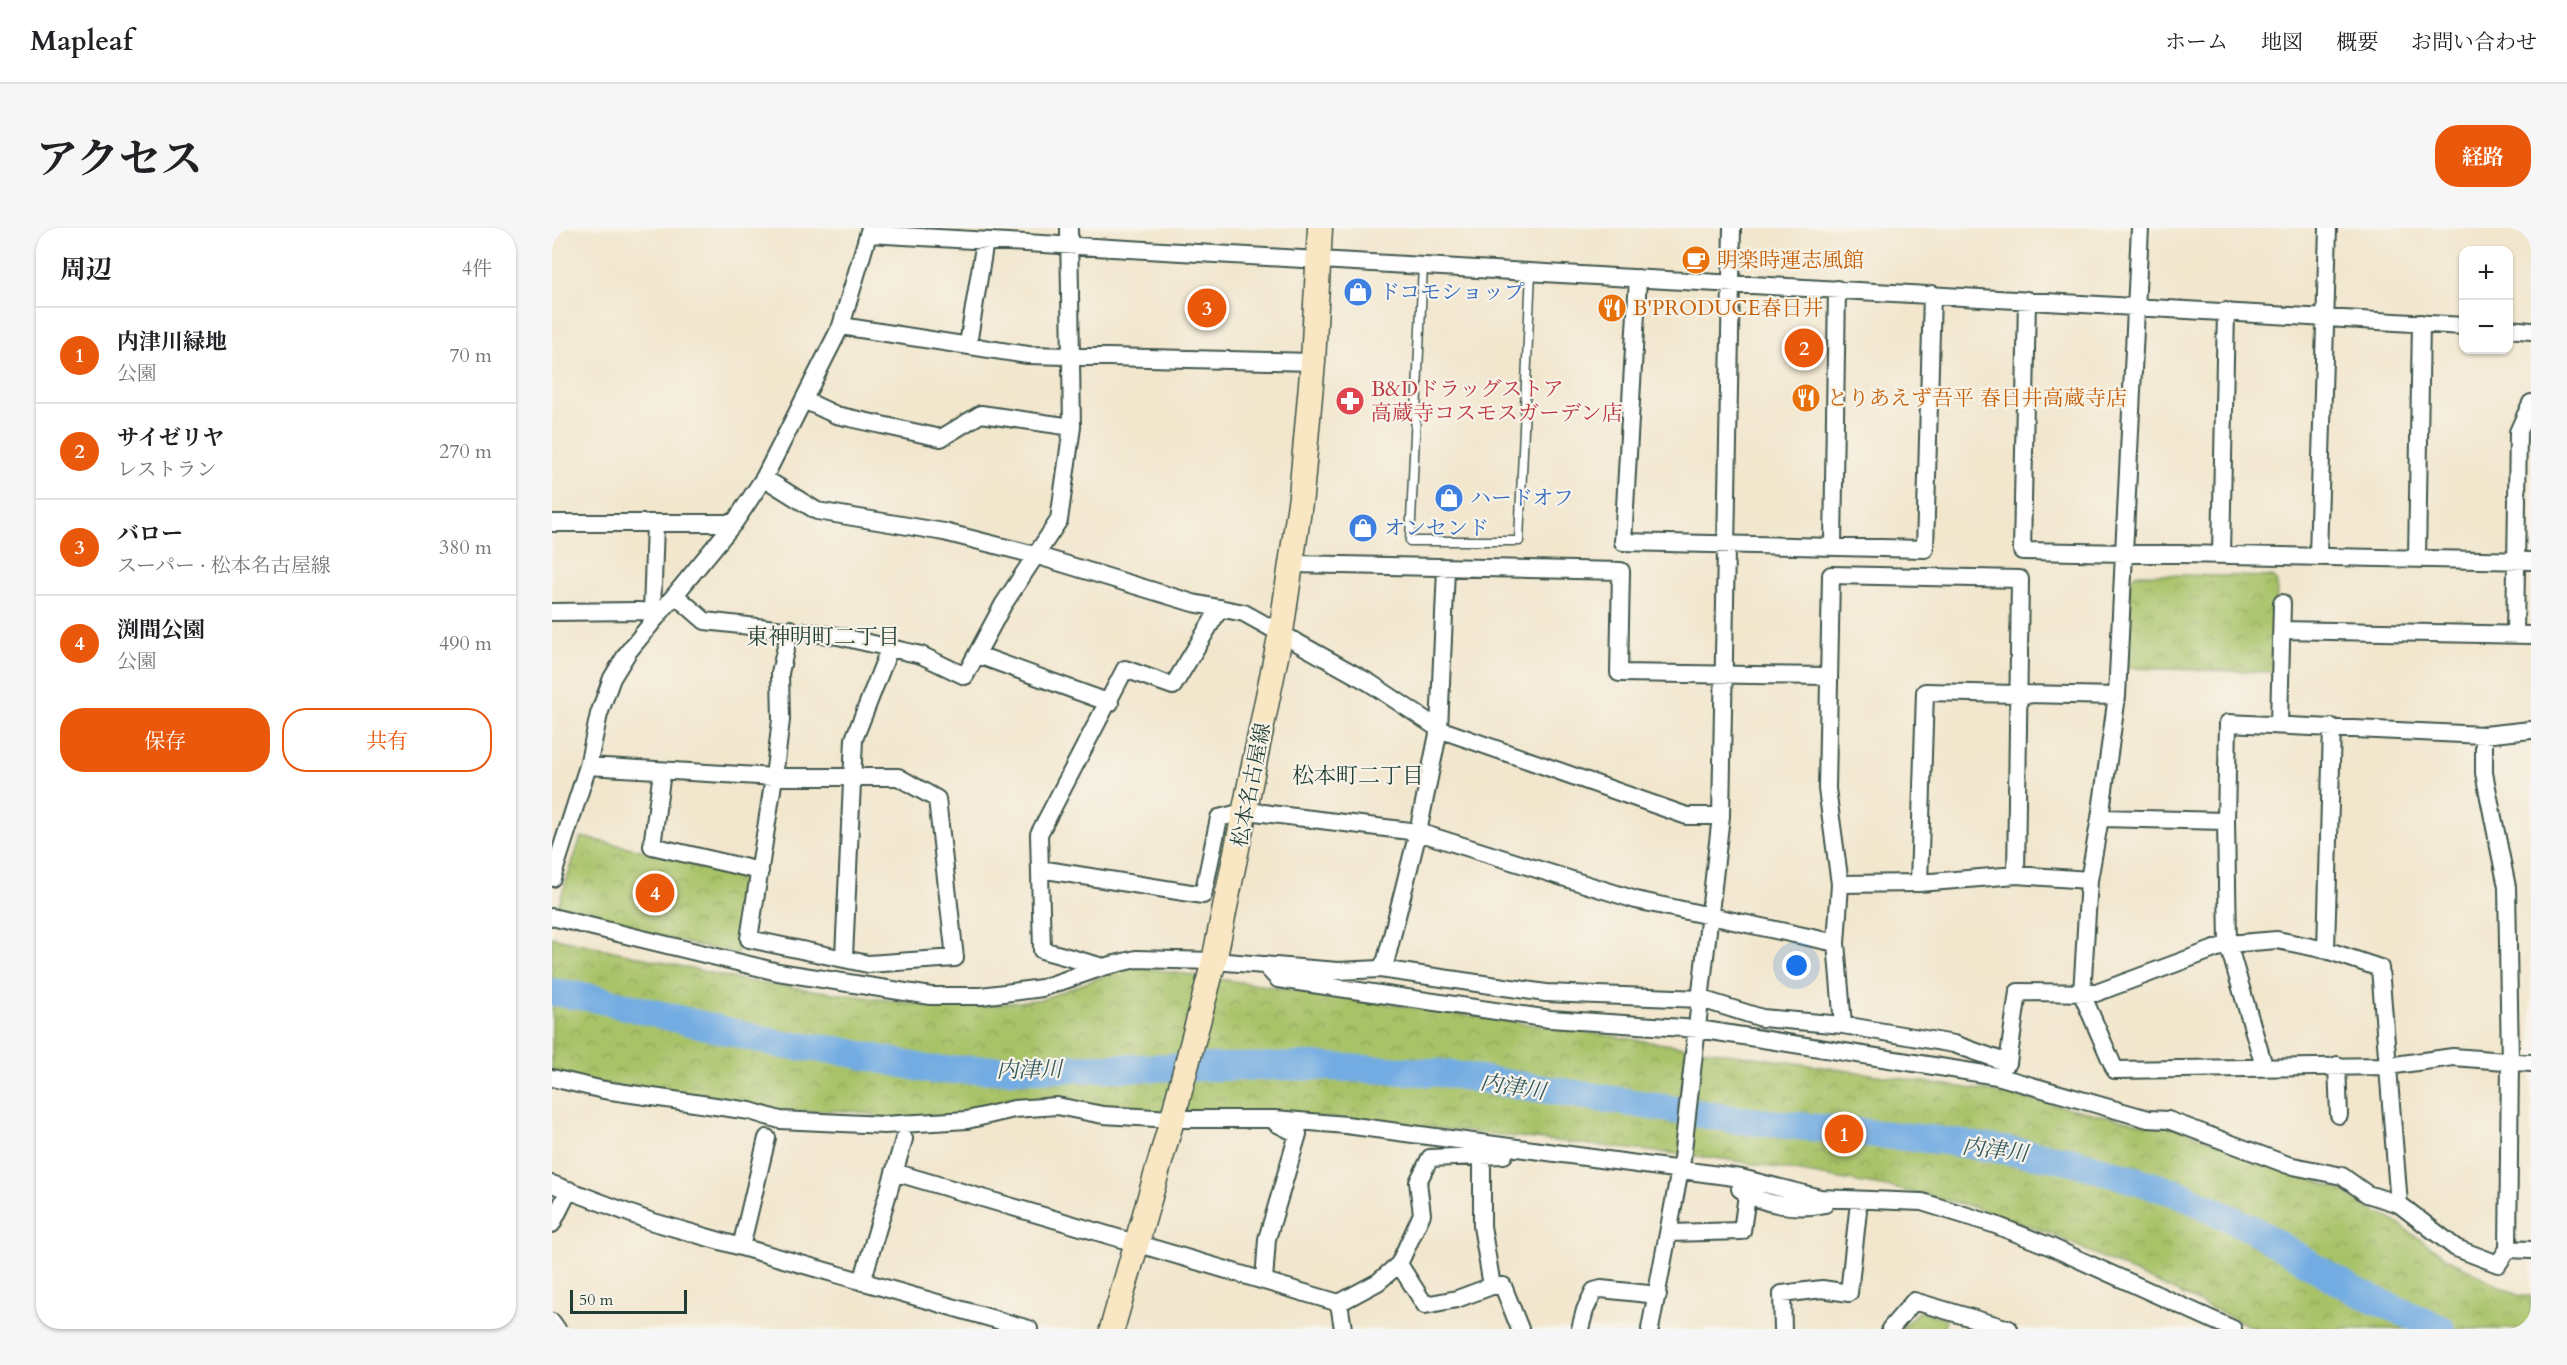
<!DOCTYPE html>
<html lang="ja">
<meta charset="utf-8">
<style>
body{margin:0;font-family:Cardo,"Noto Serif JP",serif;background:#f6f6f6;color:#202124}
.controls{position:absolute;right:18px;top:18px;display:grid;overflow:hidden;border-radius:12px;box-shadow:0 2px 4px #0004}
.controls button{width:54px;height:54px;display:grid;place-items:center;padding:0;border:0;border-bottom:2px solid #e0e0e0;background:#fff;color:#202124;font:30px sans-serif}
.scale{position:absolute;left:18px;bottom:15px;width:117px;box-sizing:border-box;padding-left:6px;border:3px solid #1f3d34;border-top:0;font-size:16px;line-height:21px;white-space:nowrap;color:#1f3d34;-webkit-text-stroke:4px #f7f3e8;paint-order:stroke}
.you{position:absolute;left:1245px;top:738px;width:21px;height:21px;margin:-15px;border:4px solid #fff;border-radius:50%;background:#1a73e8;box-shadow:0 0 0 9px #1a73e833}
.badge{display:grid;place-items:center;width:39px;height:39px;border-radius:50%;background:#ea580c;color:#fff;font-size:20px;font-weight:700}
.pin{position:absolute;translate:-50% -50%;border:3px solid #fff;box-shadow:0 2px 6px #0006}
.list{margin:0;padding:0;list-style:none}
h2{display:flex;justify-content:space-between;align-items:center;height:78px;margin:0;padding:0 24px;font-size:26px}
h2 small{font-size:20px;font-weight:400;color:#757577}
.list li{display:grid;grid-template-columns:39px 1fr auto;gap:18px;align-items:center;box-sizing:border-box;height:96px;padding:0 24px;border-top:2px solid #e0e0e0}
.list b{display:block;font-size:22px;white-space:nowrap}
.list p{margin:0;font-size:20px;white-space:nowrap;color:#757577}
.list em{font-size:20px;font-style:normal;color:#757577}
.actions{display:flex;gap:12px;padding:18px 24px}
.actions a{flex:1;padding:14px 0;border:2px solid #ea580c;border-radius:24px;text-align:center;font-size:21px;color:#ea580c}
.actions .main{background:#ea580c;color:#fff}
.map{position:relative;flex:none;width:1979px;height:1101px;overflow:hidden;border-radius:24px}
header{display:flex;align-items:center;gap:36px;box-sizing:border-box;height:84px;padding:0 30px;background:#fff;border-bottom:2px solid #e0e0e0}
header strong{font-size:28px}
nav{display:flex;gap:33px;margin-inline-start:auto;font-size:21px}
.intro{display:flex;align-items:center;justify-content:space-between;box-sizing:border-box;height:144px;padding:0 36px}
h1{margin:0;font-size:42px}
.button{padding:15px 27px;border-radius:24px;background:#ea580c;color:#fff;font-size:21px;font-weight:700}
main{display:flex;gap:36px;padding:0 36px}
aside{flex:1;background:#fff;border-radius:24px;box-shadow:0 2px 4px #0004}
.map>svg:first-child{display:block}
.park{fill:url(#park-crowns);stroke:#64804e;stroke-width:1.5}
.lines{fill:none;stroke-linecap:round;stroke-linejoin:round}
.river{stroke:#72ace2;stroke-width:28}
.lane-casing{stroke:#3f564b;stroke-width:11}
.street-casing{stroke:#3f564b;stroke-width:20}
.secondary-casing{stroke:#3f564b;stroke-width:27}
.lane{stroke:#fff;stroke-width:8}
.street{stroke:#fff;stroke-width:16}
.secondary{stroke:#f9e7c3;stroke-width:24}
.labels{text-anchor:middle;stroke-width:4.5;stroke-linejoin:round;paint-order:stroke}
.food-label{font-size:21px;fill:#c56008;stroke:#f7f3e8;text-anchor:start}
.shop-label{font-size:21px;fill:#366cbe;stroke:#f7f3e8;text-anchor:start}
.health-label{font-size:21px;fill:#be3a42;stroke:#f7f3e8;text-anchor:start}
.street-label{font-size:21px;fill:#1f3d34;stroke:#f7f3e8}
.neighbourhood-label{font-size:22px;fill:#1f3d34;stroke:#f7f3e8}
.water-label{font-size:22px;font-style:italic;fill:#345960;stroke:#f7f3e8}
</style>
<header>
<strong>Mapleaf</strong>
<nav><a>ホーム</a><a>地図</a><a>概要</a><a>お問い合わせ</a></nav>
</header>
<div class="intro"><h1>アクセス</h1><a class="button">経路</a></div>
<main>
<aside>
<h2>周辺<small>4件</small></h2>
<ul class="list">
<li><span class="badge">1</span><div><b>内津川緑地</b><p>公園</p></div><em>70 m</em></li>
<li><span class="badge">2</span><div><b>サイゼリヤ</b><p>レストラン</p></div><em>270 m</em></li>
<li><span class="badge">3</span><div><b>バロー</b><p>スーパー · 松本名古屋線</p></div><em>380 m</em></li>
<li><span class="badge">4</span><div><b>渕間公園</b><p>公園</p></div><em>490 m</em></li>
</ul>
<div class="actions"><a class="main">保存</a><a>共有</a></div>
</aside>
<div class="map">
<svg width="1979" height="1101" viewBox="0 0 1979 1101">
<defs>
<pattern id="park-crowns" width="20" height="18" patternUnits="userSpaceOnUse" patternTransform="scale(1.5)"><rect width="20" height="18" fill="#a8c268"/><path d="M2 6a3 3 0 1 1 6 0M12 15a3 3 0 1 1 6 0" fill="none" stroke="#889f56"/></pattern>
</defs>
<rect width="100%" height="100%" fill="#f7f3e8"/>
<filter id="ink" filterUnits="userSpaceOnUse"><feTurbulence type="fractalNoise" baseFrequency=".0167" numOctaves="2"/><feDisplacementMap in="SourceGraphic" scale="12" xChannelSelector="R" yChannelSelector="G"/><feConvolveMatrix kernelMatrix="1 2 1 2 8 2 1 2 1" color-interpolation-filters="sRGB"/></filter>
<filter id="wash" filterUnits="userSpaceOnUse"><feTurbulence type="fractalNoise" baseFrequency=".008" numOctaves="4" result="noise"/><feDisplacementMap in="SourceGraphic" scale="24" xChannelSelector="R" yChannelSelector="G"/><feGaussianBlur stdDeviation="1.35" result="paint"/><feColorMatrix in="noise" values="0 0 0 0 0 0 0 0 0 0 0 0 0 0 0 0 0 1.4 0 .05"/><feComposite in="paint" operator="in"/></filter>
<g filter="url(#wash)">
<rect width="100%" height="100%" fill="#f2e6cd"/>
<path class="park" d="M1583 346 1720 349 1725 354 1723 444 1574 440 1578 352Z
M29 609 198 646 185 727 4 684Z
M0 709 194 753 371 777 431 778 491 771 578 738 1442 864 1606 899 1616 896 1791 963 1811 978 1839 991 1898 1032 1967 1068H1979V1101H1704L1495 1004 1418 978 1341 960 1172 931 796 891 553 882 331 891C300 876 266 886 232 883 154 875 76 861 0 846Z
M1367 1083 1394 1091 1391 1101H1348Z"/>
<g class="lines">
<path class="river" d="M0 764 41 770 231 817 285 822 380 842 760 838 890 845 1188 892 1385 912 1517 932 1628 966 1702 1002 1801 1062 1889 1101"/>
</g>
</g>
<g filter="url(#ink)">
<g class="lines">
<g class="lane-casing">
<path id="lane" d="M871 37 858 313H967L979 43"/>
</g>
<g class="street-casing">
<path id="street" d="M1588 0 1565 468 1548 590 1537 652 1530 766 1563 842 1836 838 1901 829 1979 835
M317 6 1912 98
M1086 50 1071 314 1373 321 1380 66
M1475 72 1470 323 1979 333
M289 98 476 127 761 134
M1956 101 1979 103
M416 116 433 13
M252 172 284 187 389 210 429 186 520 199
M212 250 265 283 392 304 483 327 641 375 692 385 818 455 887 501 1135 588H1169
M0 295H182
M1281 317 1285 61
M1669 327 1674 83
M1766 327 1776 0
M1865 329 1869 95
M741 336 1069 343 1067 445 1277 448
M123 367 153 393 286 408 369 427 413 448 451 377 507 292 520 199 517 0
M0 384 86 383 100 384 105 389
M100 384 103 296
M1730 402 1979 407
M1963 407 1966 204 1979 175
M426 427 558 475
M1727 496 1730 375
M1932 507V545L1955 659 1958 833 1956 1021 1979 1022
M36 538 222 549H346L385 571 403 730 316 736 197 711 222 549 229 492 228 445 238 401
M110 544 100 618 208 643
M1548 590 1674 593 1676 495 1932 507 1979 502
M1674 593 1676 716 1712 838
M488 641 651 667 667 590 695 583 866 604 1084 672 1284 715
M0 650 36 538 47 486 60 450 76 424 182 295 212 250 289 98 318 0
M1367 655 1373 464 1565 468
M1288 656 1367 655 1464 647 1537 652
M0 689 226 744 379 768H429L490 760 551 739 584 731 662 733 786 743 828 741 834 732 866 604 887 501 894 341
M1774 722 1780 499
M292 729 302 511 337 422
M713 737 726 751 998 791 1146 801 1445 848 1596 891 1616 892 1736 937 1790 948 1815 966 1847 976 1904 1020 1946 1036 1956 1021
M551 739 490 722 487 606 573 441 621 458 668 380
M828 741 994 765 1149 771 1210 790 1291 797 1402 816 1456 835 1466 764 1544 765 1676 716 1725 712 1774 722 1828 740 1847 976
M1291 797 1284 715 1288 656 1275 561 1279 347 1468 351 1464 647
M1785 837 1787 887
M0 850 52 862 198 883 228 892 332 897 415 892 462 881 505 878 551 887 620 891H723L794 897 1189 950 1268 970 1370 974 1441 996 1497 1018 1681 1101
M930 926V998L940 1058
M342 944 787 1075
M0 956 98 993 477 1101
M1188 961C1209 977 1247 982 1273 976
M0 996 17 962
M1117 1005 1190 1003 1195 967
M189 1019 215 910
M847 1036 873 1077 905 1071 940 1058H951L968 1101
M712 1053 715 1011 746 906 724 895
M310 1054 352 911
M0 1094 5 1101
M791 1101 787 1075 826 1054 847 1036 870 986 866 954 878 930 952 927
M1028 1101 1033 1082 1042 1063 1049 1061 1106 1067
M1098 1101 1130 931 1169 588 1180 0
M1231 1101 1230 1066 1270 1061 1297 1065 1306 983
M1338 1101 1362 1073 1457 1101"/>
</g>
<g class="secondary-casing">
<path id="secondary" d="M560 1101 622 885 662 733 729 404 749 268 761 134 768 0"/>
</g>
<use href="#lane" class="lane"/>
<use href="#street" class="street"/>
<use href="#secondary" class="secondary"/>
</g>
</g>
<defs>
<g id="cafe-disc" transform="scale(1.5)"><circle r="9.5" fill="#e8710a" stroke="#f7f3e8"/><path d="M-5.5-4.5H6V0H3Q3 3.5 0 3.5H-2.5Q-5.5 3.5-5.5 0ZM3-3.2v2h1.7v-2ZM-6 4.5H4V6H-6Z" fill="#fff"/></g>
<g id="shop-disc" transform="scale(1.5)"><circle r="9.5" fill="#3f7fe0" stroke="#f7f3e8"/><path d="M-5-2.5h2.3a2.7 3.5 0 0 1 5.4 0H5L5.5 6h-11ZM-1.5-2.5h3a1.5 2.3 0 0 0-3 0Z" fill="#fff"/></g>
<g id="restaurant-disc" transform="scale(1.5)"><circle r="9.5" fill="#e8710a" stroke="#f7f3e8"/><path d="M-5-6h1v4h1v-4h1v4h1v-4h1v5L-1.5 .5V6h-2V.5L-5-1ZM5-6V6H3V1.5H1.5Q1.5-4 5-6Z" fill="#fff"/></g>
<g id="pharmacy-disc" transform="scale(1.5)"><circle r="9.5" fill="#e0444e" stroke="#f7f3e8"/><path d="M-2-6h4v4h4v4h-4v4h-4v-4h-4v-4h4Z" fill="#fff"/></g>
</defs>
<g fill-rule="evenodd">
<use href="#cafe-disc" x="1144" y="32"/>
<use href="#shop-disc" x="806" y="64"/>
<use href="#restaurant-disc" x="1060" y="80"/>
<use href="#restaurant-disc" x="1254" y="170"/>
<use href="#pharmacy-disc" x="798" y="173"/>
<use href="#shop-disc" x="897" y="270"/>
<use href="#shop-disc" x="811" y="300"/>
</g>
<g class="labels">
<g class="food-label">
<text x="1165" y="39">明楽時運志風館</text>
<text x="1081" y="87">B'PRODUCE春日井</text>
<text x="1275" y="177">とりあえず吾平 春日井高蔵寺店</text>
</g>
<g class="shop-label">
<text x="827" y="71">ドコモショップ</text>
<text x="918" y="277">ハードオフ</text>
<text x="832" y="307">オンセンド</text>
</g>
<g class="health-label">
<text x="819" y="168">B&amp;Dドラッグストア<tspan x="819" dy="24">高蔵寺コスモスガーデン店</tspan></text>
</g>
<g class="street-label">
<text transform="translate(699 557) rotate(-79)" y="7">松本名古屋線</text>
</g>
<g class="neighbourhood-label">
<text x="271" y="416">東神明町二丁目</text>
<text x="806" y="555">松本町二丁目</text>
</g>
<g class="water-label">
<text transform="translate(477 841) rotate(-1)" y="8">内津川</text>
<text transform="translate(961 858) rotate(9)" y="8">内津川</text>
<text transform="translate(1443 921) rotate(7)" y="8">内津川</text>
</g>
</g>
</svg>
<div class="controls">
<button>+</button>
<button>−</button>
</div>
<div class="scale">50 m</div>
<div class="you"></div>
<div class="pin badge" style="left:1292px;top:906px">1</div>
<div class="pin badge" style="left:1252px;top:120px">2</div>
<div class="pin badge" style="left:655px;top:80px">3</div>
<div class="pin badge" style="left:103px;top:665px">4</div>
</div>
</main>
